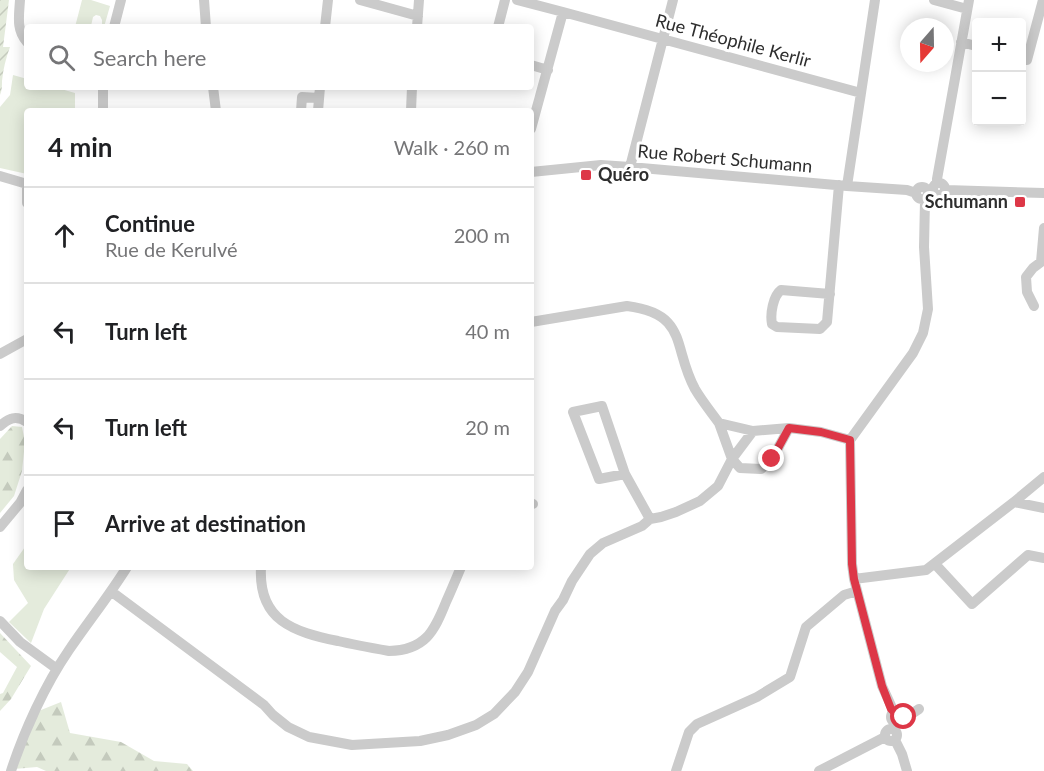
<!DOCTYPE html>
<meta charset="utf-8">
<style>
body{margin:0;font-family:Lato,sans-serif;background:#f2f2f2;color:#202124}
.controls{position:absolute;right:18px;top:18px;display:grid;overflow:hidden;border-radius:6px;box-shadow:0 3px 15px #0003}
.controls button{width:54px;height:54px;display:grid;place-items:center;padding:0;border:0;border-bottom:2px solid #e0e0e0;background:#fff;color:#202124;font:30px sans-serif}
.compass{position:absolute;left:900px;top:18px;width:54px;height:54px;border-radius:50%;background:#fff;box-shadow:0 3px 15px #0003;rotate:200deg}
.stop{position:absolute;width:18px;height:18px;margin:-14px;border:4px solid #dd3747;border-radius:50%;background:#fff}
.stop.end{background:#dd3747;border-color:#fff;box-shadow:0 2px 6px #0008}
.list{margin:0;padding:0;list-style:none}
h2{display:flex;justify-content:space-between;align-items:center;height:78px;margin:0;padding:0 24px;font-size:26px}
h2 small{font-size:20px;font-weight:400;color:#757577}
.list li{display:grid;grid-template-columns:39px 1fr auto;gap:18px;align-items:center;box-sizing:border-box;height:96px;padding:0 24px;border-top:2px solid #e0e0e0}
.list b{display:block;font-size:22px;white-space:nowrap}
.list p{margin:0;font-size:20px;white-space:nowrap;color:#757577}
.list em{font-size:20px;font-style:normal;color:#757577}
.icon{flex:none;width:33px;height:33px;fill:none;stroke:currentColor;stroke-width:2;stroke-linecap:round;stroke-linejoin:round}
.map{position:relative;flex:none;width:1044px;height:771px;overflow:hidden}
.search{position:absolute;background:#fff;box-shadow:0 3px 15px #0003;left:24px;top:24px;width:510px;height:66px;display:flex;align-items:center;gap:15px;box-sizing:border-box;padding:0 21px;border-radius:6px;color:#757577;font-size:22px}
.panel{position:absolute;background:#fff;box-shadow:0 3px 15px #0003;left:24px;top:108px;width:510px;height:462px;border-radius:6px}
.map>svg:first-child{display:block}
.green{fill:#e4ebdc}
.forest{fill:url(#forest-firs)}
.garden{fill:url(#garden-furrows)}
.lines{fill:none;stroke-linecap:round;stroke-linejoin:round}
.minor{stroke:#cbcbcb;stroke-width:10}
.route{stroke:#dd3747;stroke-width:8}
.poi-dot{fill:#dd3747;stroke:#fff;stroke-width:2}
.labels{text-anchor:middle;stroke-width:6;stroke-linejoin:round;paint-order:stroke}
.street-label{font-size:18px;fill:#2e2e2e;stroke:#fff}
.poi-label{font-size:18px;font-weight:bold;fill:#2e2e2e;stroke:#fff;text-anchor:start}
</style>
<div class="map">
<svg width="1044" height="771" viewBox="0 0 1044 771">
<defs>
<pattern id="forest-firs" width="22" height="20" patternUnits="userSpaceOnUse" patternTransform="scale(1.5)"><rect width="22" height="20" fill="#e4ebdc"/><path d="M5 1l3.5 6h-7zM16 11l3.5 6h-7z" fill="#c4cabd"/></pattern>
<pattern id="garden-furrows" width="10" height="10" patternUnits="userSpaceOnUse" patternTransform="scale(1.5)"><rect width="10" height="10" fill="#e4ebdc"/><path d="M-1 1l2-2M0 10L10 0M9 11l2-2" fill="none" stroke="#c4cabd"/></pattern>
</defs>
<rect width="100%" height="100%" fill="#fff"/>
<path class="green" d="M82 0H91L110 6 104 27H100L102 26V20L100 16 96 15 93 17 91 26 89 27H75Z
M13 75 27 79V87H54L75 93V111H27V174L0 168V107L10 95Z
M25 547 27 548V567H71L44 609 31 643 9 622 28 603 14 580 13 564Z"/>
<path class="forest" d="M12 426 22 427 25 442 22 471 14 496 0 513V439Z
M0 633 31 666 11 699 0 711V694L3 693 17 667 0 652Z
M61 702 70 733 121 742 154 761 187 764 193 771H46L37 767 14 769 36 712Z"/>
<path class="garden" d="M0 0H9L3 47H10C6 58 3 69 2 81 2 86 2 90 0 95Z"/>
<g class="lines">
<path class="minor" d="M20 0C19 16 16 30 27 42
M204 0 206 27
M360 0 418 16
M517 0 563 12 531 129
M934 0 967 9
M563 12 861 93
M114 27 121 0
M325 27 328 0
M417 27 419 0
M498 27 505 0
M961 42 976 46
M1022 59 1027 60 1043 0
M531 65 548 70
M213 87 216 111
M103 111V87
M301 111 302 97 319 98
M318 111 320 87
M411 111 412 87
M630 167 673 0
M531 172 601 165 630 167 847 186 907 190 916 193
M0 176 27 184
M933 189a6 6 0 1 1 12 0a6 6 0 1 1-12 0Z
M937 183V179L969 0
M27 184V203
M847 186 875 0
M916 193a6 6 0 1 1 12 0a6 6 0 1 1-12 0Z
M946 190 1044 193
M830 294 781 290C773 296 770 314 772 324L777 327 820 329 827 322 839 185
M1034 306 1027 292 1026 277 1033 268 1041 262 1044 228
M531 322 627 306C689 314 672 347 695 389 702 401 711 412 719 423L753 431 789 428 821 432 850 440
M0 354 27 339
M719 423 732 459 740 468 761 469 772 459 789 428
M0 426C9 418 16 415 27 422
M625 474 599 479 573 412 602 406 625 474 650 519
M1014 502 1044 508
M531 504H533
M0 527 20 503 27 490
M935 564 972 604 1028 555 1044 558
M261 567C258 621 294 632 338 641 355 645 372 648 389 651 425 650 434 632 446 602 451 591 456 579 461 567
M854 579 926 570 1014 502 1044 477
M112 592 264 705 273 715 288 727 309 737 352 745 420 741 448 735 476 725 494 714 515 692 528 672 555 611 563 600 572 581 590 554 603 543 642 526 650 519 661 517 676 512 700 501 718 486 732 459 753 431
M0 621 20 642 57 669
M891 717a6 6 0 1 1 12 0a6 6 0 1 1-12 0Z
M894 712 882 686 854 579 852 564 850 440 913 353 923 333 928 309 924 247 925 201 923 199
M904 716 910 715 919 709
M885 735a6 6 0 1 1 12 0a6 6 0 1 1-12 0Z
M895 740 902 754 907 771
M11 771C24 731 45 685 69 650 88 622 109 596 127 567
M676 771 689 732 697 724 757 697 790 677 806 627 844 595 857 591
M819 771 885 737"/>
</g>
<g class="lines">
<path class="route" d="M772 459 789 428 821 432 850 440 852 564 854 579 882 686 891 709 894 712 897 711 901 712 904 717"/>
</g>
<g class="poi-dot">
<rect x="580" y="169" width="12" height="12" rx="3"/>
<rect x="1014" y="196" width="12" height="12" rx="3"/>
</g>
<g class="labels">
<g class="street-label">
<text transform="translate(733 41) rotate(15)" y="6">Rue Théophile Kerlir</text>
<text transform="translate(725 159) rotate(5)" y="6">Rue Robert Schumann</text>
</g>
<g class="poi-label">
<text x="598" y="181">Quéro</text>
<text x="1008" y="208" text-anchor="end">Schumann</text>
</g>
</g>
</svg>
<div class="controls">
<button>+</button>
<button>−</button>
</div>
<svg class="compass" viewBox="-18 -18 36 36"><path d="M0-13l5 13h-10z" fill="#e53935"/><path d="M0 13l5-13h-10z" fill="#757577"/></svg>
<div class="stop" style="left:904px;top:717px"></div>
<div class="stop end" style="left:772px;top:459px"></div>
<div class="search"><svg class="icon" aria-label="search" viewBox="0 0 24 24"><circle cx="10" cy="10" r="6"/><path d="M15 15l6 6"/></svg>Search here</div>
<section class="panel">
<h2>4 min<small>Walk · 260 m</small></h2>
<ul class="list">
<li><svg class="icon" aria-label="ahead" viewBox="0 0 24 24"><path d="M12 20V5M6 11l6-6 6 6"/></svg><div><b>Continue</b><p>Rue de Kerulvé</p></div><em>200 m</em></li>
<li><svg class="icon" aria-label="left" viewBox="0 0 24 24"><path d="M17 20v-9H6M10 6l-5 5 5 5"/></svg><div><b>Turn left</b></div><em>40 m</em></li>
<li><svg class="icon" aria-label="left" viewBox="0 0 24 24"><path d="M17 20v-9H6M10 6l-5 5 5 5"/></svg><div><b>Turn left</b></div><em>20 m</em></li>
<li><svg class="icon" aria-label="arrive" viewBox="0 0 24 24"><path d="M6 21V4h12l-3 4 3 4H6"/></svg><div><b>Arrive at destination</b></div></li>
</ul>
</section>
</div>
